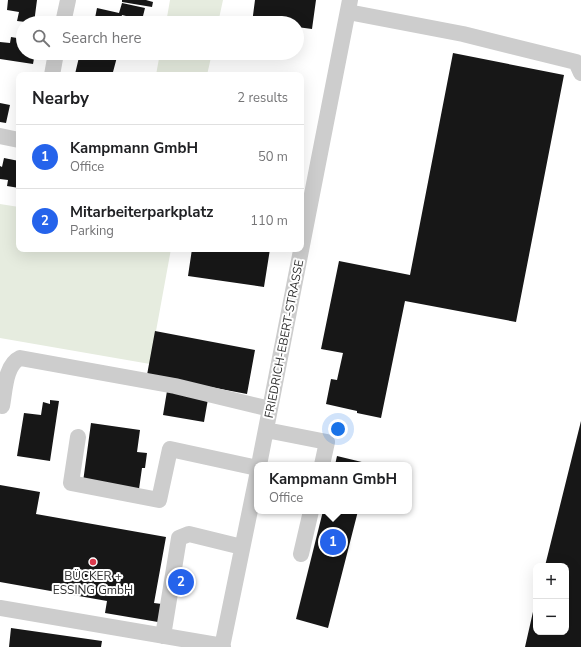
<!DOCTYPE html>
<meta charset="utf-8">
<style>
body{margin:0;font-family:"Nunito Sans",sans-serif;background:#f2f2f2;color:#202124}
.controls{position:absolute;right:12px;bottom:12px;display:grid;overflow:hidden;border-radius:8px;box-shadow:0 4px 16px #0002}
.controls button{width:36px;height:36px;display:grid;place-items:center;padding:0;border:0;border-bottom:1px solid #e0e0e0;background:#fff;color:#202124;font:20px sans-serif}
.you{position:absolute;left:338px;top:429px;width:14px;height:14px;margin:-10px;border:3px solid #fff;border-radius:50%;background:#1a73e8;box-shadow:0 0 0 6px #1a73e833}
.badge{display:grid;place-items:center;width:26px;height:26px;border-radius:50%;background:#2563eb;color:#fff;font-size:13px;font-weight:700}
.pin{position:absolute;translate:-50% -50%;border:2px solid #fff;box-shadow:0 1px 4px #0006}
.popup{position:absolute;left:254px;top:462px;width:158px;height:52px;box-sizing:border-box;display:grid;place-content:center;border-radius:8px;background:#fff;filter:drop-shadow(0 1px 3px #0005);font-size:13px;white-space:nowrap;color:#757577}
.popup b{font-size:15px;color:#202124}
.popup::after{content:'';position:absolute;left:50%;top:100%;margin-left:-8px;border:8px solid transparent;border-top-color:#fff}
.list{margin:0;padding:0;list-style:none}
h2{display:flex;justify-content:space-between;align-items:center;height:52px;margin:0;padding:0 16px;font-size:17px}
h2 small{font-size:13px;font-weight:400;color:#757577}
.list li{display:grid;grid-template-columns:26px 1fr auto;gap:12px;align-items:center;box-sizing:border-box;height:64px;padding:0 16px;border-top:1px solid #e0e0e0}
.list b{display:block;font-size:15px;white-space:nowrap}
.list p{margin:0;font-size:13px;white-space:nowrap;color:#757577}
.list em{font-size:13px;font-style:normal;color:#757577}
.icon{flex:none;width:22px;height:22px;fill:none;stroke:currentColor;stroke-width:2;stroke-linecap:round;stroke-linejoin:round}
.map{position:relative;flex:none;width:581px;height:647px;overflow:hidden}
.search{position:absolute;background:#fff;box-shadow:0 4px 16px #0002;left:16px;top:16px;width:288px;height:44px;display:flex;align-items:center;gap:10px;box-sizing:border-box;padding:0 14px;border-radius:22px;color:#757577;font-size:15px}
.panel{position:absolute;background:#fff;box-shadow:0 4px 16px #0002;left:16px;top:72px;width:288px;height:180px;border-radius:8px}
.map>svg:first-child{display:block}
.green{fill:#e6ecdf}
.building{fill:#171717}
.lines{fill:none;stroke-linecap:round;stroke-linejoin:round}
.minor{stroke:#cdcdcd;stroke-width:16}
.poi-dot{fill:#dd3b4e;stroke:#fff;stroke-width:1.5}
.labels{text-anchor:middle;stroke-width:4;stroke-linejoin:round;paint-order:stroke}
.street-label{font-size:12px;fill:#303030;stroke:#fff}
.poi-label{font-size:12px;fill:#303030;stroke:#fff}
</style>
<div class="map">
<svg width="581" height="647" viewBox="0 0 581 647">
<rect width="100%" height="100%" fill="#fff"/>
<path class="green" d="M170 0H223L218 23H166Z
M160 53H212L207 75H156Z
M0 204 19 207V249H171L150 364 0 338Z"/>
<path class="building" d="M8 0H37L34 23 17 21 19 12 7 10Z
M122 0H146L153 2 152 7 122 2Z
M255 0H316L312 29 297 27V23H252Z
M122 3 145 8 142 20 122 15 120 23H94L97 8 119 13Z
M11 37 23 39V53H35L33 64 0 59V42L10 43Z
M80 53H111V55L117 57 113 72 118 73 117 75 75 74Z
M254 53H287L286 58Z
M453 53 564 75 516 322 405 301 381 418 357 413V411L326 404 331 379 337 380 343 353 321 349 339 261 410 275Z
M0 103 10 105 6 123 0 122Z
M4 158 19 161V188L7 186 8 180 0 179V166L2 167Z
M192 249H270L264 287 188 276Z
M155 331 255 350 247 394 147 375Z
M167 391 208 399 204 422 163 415Z
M50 400 59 401 50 461 17 456 24 413 41 415 43 402 50 404Z
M581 421V647H525L535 603 536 632H566V566H545Z
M91 423 140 430 137 452 147 453 145 468H142L139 489 83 482Z
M337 456 370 464 369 465H335Z
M0 485 40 492 36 514 166 537 154 603 162 604 158 622 105 613 107 601 0 582Z
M323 511H358L328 628 296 619Z
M11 628 102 641 101 647H9Z"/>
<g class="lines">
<path class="minor" d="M348 12 463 34 576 62 581 73
M63 23 68 0
M52 75 56 53
M0 136 19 140
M2 406C5 391 5 365 20 358L175 386 270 409
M266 430 327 442 322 465
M78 437 71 483 159 500 170 449 257 468
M259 465 350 0
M301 554 311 511
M0 608 223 646
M163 636 179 538 189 534 242 547
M222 647 257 476"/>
</g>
<circle class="poi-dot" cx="93" cy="562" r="4"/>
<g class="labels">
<g class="street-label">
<text transform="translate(284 339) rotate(-79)" y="4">FRIEDRICH-EBERT-STRASSE</text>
</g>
<g class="poi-label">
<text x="93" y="580">BÜCKER +<tspan x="93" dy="14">ESSING GmbH</tspan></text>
</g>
</g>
</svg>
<div class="controls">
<button>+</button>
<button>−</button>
</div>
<div class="you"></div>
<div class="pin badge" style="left:333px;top:542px">1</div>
<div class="popup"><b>Kampmann GmbH</b>Office</div>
<div class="pin badge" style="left:181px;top:582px">2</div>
<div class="search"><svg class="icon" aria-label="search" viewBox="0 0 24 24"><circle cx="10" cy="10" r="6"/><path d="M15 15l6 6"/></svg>Search here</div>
<section class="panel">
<h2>Nearby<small>2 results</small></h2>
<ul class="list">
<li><span class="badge">1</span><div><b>Kampmann GmbH</b><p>Office</p></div><em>50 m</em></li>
<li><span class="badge">2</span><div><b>Mitarbeiterparkplatz</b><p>Parking</p></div><em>110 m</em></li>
</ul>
</section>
</div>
